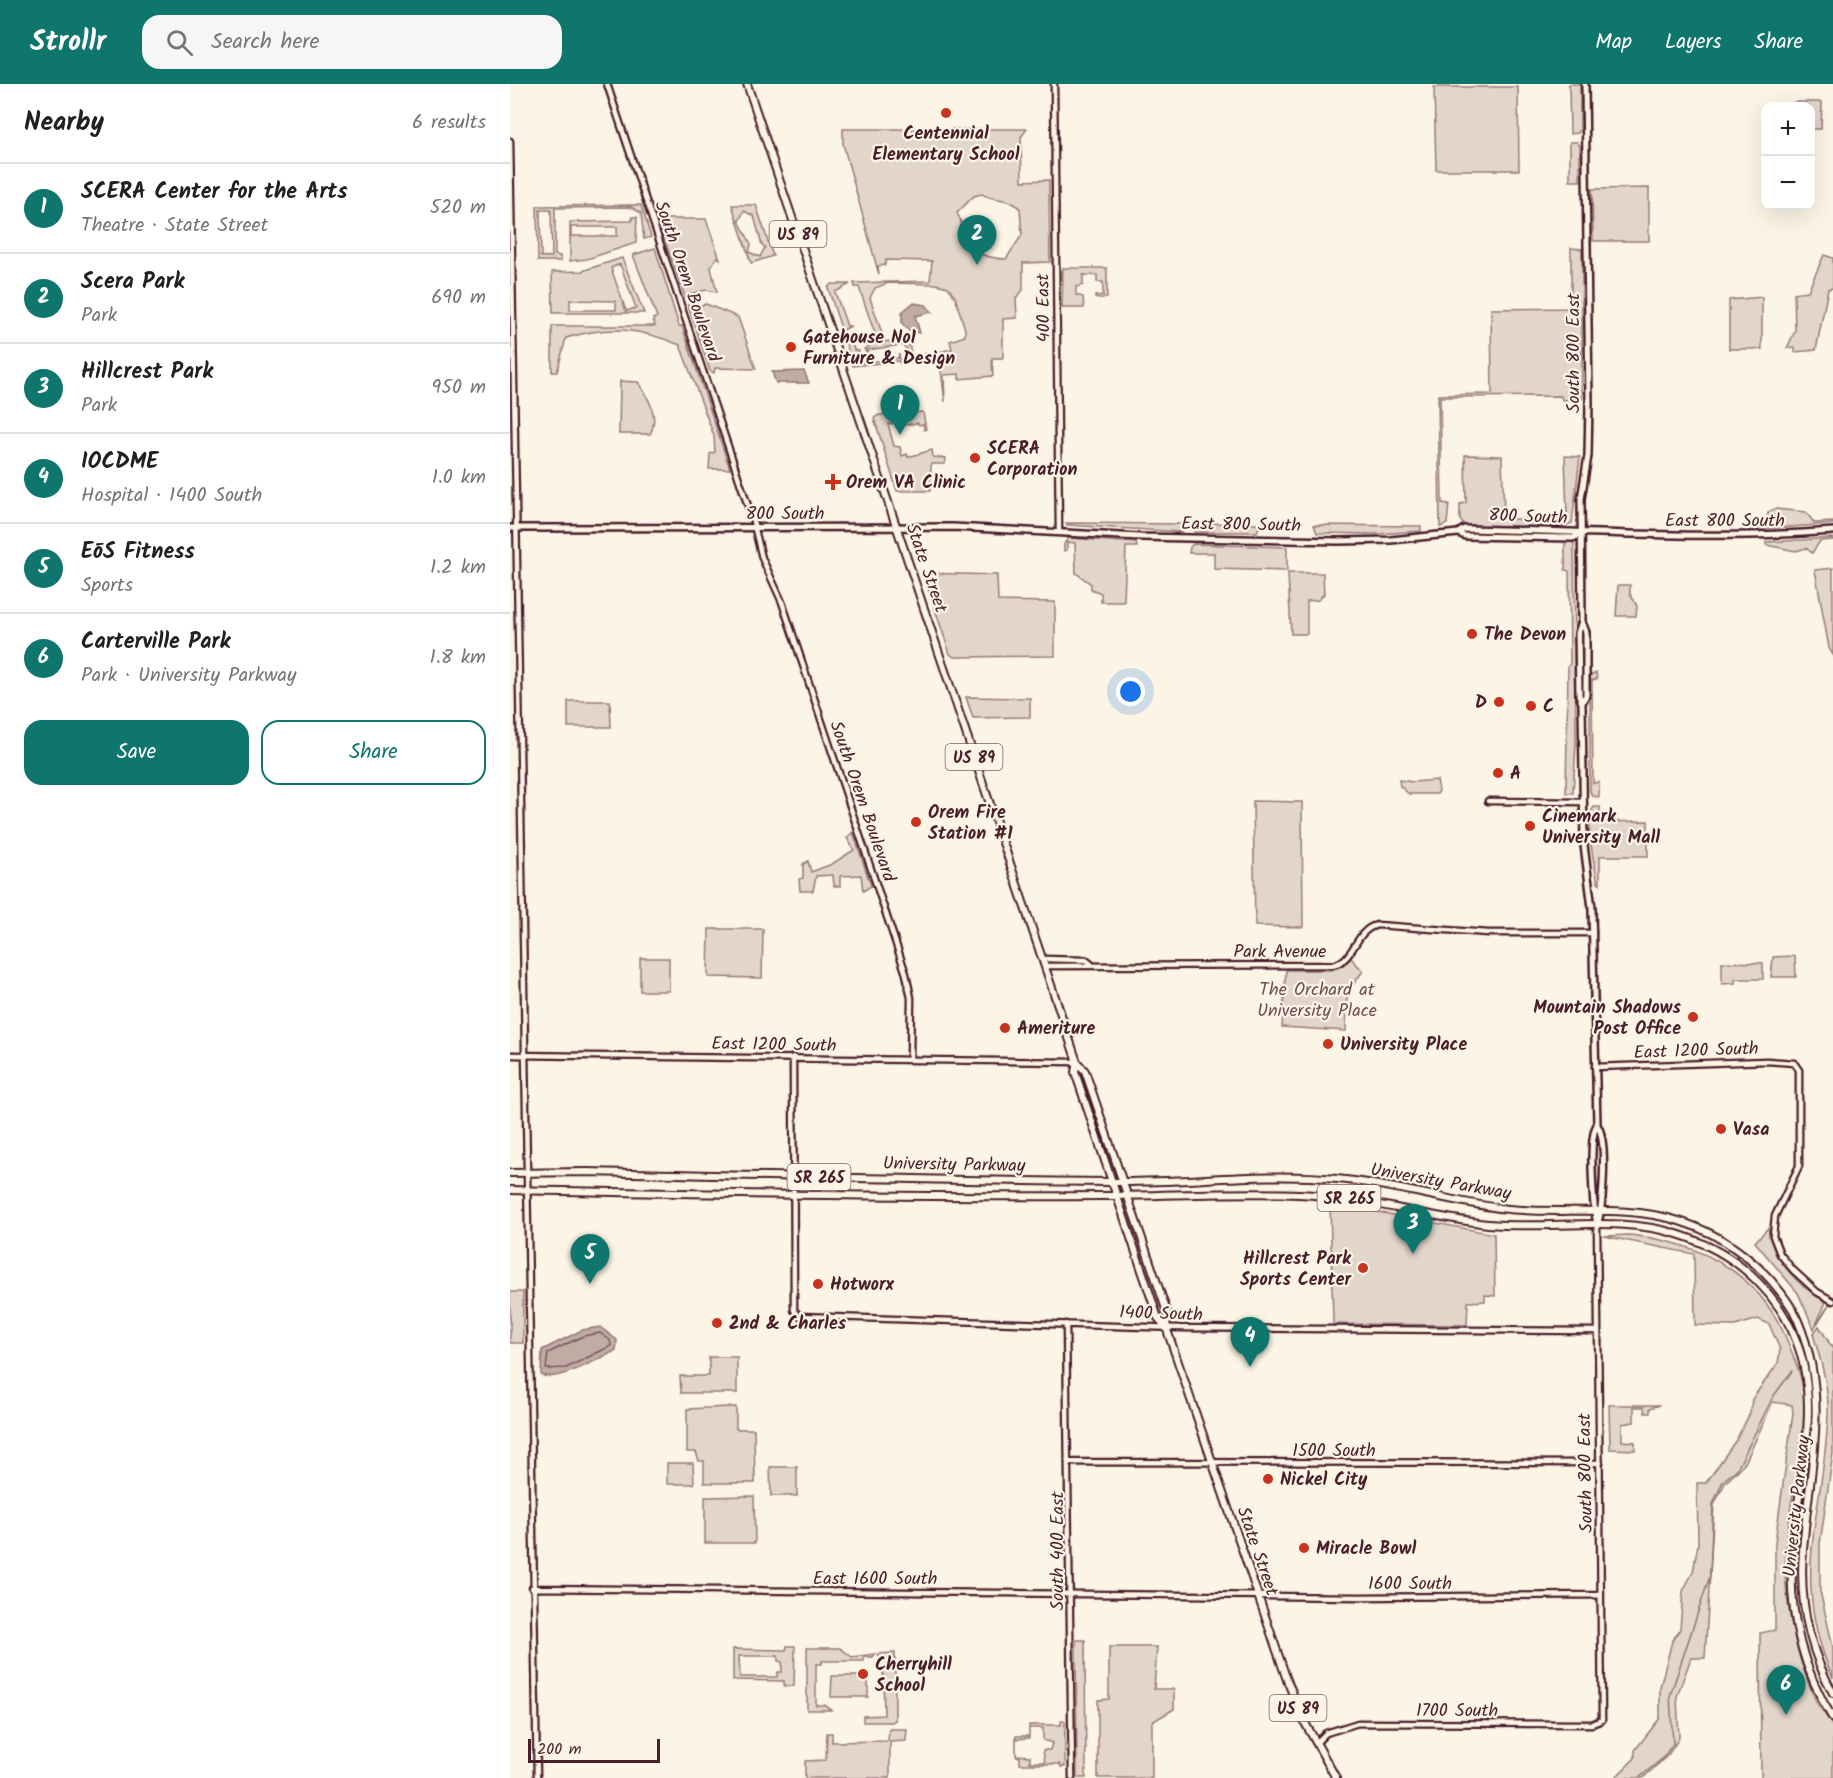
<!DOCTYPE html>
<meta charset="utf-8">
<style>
body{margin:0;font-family:Kalam,sans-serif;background:#f6f6f6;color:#202124}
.controls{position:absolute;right:18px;top:18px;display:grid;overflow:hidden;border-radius:12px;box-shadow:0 6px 24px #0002}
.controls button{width:54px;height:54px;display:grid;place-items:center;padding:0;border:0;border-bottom:2px solid #e0e0e0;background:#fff;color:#202124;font:30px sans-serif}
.scale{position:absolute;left:18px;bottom:15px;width:132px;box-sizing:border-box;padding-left:6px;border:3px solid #4a1f2b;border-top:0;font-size:16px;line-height:21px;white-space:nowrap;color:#4a1f2b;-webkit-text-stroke:4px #fcf5e5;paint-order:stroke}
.you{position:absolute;left:621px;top:608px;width:21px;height:21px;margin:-15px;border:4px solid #fff;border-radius:50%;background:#1a73e8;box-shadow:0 0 0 9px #1a73e833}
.badge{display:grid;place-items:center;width:39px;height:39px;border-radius:50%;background:#0f766e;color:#fff;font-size:20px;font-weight:700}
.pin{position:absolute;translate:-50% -50px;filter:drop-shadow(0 2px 3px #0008)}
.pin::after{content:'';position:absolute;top:32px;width:21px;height:18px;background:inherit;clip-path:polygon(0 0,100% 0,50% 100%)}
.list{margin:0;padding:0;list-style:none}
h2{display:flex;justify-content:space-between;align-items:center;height:78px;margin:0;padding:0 24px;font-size:26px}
h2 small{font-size:20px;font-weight:400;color:#757577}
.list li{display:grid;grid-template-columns:39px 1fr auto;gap:18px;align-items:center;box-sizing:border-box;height:90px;padding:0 24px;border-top:2px solid #e0e0e0}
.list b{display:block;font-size:22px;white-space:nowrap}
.list p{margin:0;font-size:20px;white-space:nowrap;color:#757577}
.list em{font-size:20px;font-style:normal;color:#757577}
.actions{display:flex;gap:12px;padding:18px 24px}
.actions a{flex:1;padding:14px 0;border:2px solid #0f766e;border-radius:18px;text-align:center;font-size:21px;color:#0f766e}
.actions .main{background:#0f766e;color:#fff}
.icon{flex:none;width:33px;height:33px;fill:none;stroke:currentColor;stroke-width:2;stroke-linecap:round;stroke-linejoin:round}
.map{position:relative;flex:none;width:1323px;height:1694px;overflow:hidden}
header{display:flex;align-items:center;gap:36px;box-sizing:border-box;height:84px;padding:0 30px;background:#0f766e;color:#fff}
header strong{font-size:28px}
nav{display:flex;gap:33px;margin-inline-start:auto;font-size:21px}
.search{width:420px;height:54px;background:#f6f6f6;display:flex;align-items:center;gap:15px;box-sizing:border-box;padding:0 21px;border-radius:18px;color:#757577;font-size:22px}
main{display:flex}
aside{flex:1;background:#fff}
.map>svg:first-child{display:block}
.green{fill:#e2d5ca;stroke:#967a7a;stroke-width:1.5;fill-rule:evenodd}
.water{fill:#c0aca5;stroke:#917474;stroke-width:1.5}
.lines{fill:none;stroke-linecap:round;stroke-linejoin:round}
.shore{stroke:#79575c;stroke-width:1.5}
.stream{stroke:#917474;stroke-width:1.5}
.tertiary-casing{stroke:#4a1f2b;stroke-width:9}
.secondary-casing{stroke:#4a1f2b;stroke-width:10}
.primary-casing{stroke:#4a1f2b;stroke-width:10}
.tertiary{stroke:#fcf5e5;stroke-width:4.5}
.secondary{stroke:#fcf5e5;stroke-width:5}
.primary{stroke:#fcf5e5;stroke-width:6}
.poi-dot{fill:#c8321e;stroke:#fcf5e5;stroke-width:2}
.labels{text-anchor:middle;stroke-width:4.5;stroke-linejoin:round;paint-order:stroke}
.shield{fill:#fcf5e5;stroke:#7f5f63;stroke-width:1.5}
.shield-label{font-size:16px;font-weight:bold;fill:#4a1f2b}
.poi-label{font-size:18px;font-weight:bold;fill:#4a1f2b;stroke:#fcf5e5;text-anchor:start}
.street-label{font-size:18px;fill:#4a1f2b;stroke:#fcf5e5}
.park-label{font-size:18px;fill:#704c53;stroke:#fcf5e5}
</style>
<header>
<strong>Strollr</strong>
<div class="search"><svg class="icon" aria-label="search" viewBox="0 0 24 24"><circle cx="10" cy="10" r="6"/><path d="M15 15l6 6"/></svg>Search here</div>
<nav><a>Map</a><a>Layers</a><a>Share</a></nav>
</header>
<main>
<aside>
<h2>Nearby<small>6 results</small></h2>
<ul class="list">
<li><span class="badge">1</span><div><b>SCERA Center for the Arts</b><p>Theatre · State Street</p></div><em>520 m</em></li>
<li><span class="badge">2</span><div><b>Scera Park</b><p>Park</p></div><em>690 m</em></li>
<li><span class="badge">3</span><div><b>Hillcrest Park</b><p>Park</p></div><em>950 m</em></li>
<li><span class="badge">4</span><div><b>IOCDME</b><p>Hospital · 1400 South</p></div><em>1.0 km</em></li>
<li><span class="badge">5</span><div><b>EōS Fitness</b><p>Sports</p></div><em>1.2 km</em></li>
<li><span class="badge">6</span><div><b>Carterville Park</b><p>Park · University Parkway</p></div><em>1.8 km</em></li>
</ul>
<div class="actions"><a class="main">Save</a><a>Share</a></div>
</aside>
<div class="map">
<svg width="1323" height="1694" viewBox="0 0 1323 1694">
<rect width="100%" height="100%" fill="#fcf5e5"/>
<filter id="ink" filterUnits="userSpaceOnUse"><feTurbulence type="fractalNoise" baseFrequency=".0167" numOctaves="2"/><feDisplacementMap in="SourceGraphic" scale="12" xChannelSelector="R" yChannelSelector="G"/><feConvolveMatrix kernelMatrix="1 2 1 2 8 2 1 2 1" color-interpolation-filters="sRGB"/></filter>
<g filter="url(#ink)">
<path class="green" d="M1059 0H1070V45L1068 49 1060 50Z
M924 3H1008L1009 86H926Z
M1284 18H1312L1311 45H1301L1300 22H1284Z
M333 45H517L511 53 512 97 539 96 540 178 513 179V206L506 214 507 234 493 235V274H482L483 292 449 295V290L434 291 435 318 430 278 399 279 397 265 392 261 357 266V270L354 265 365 259 362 252 365 250 349 203H345L344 199 420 197 422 177 376 176 375 181 368 182 369 191 333 60ZM472 110C484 118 500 112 510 125L512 151 496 175C480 175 457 167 448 153L451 137 447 129 464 112ZM378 199 426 200 438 203 445 213 455 245V252L440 257 442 265 424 269V278L415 277V270L410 277H404L398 258 381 261 379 257 375 258 360 214 365 204Z
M1060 58H1067L1070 62V97H1060Z
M1139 104V157H1083L1082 105Z
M131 121 141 153 134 155 131 129 121 123 45 124V171L50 172 51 177H28L27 122ZM30 126H41L42 173H31Z
M222 121H246L263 172 241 179ZM234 127 244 132 252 161 255 163 250 173 239 168 241 160 229 137Z
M152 130V135H196L210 175 206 173 201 184 207 208 196 206 180 210 181 214 175 213 146 132Z
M122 133H127L126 159 77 175 60 177V138L122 137ZM61 143H107V152H61Z
M145 164 169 242H172L220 385H199L200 370 205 368 204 352 170 261C129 244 99 241 56 254L47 288H42V242H145L143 235 147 233 123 171Z
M1061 164 1072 165V315L1052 316 1051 312 930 313 932 419 939 420 937 440 930 443 928 311 982 310 981 225 1061 224Z
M1314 171 1323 174V204L1318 205 1306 266 1285 268V264H1277L1285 247 1284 209 1298 207Z
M112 174 134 229H43L42 188 72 187ZM110 180 126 224 116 227 101 184ZM60 216 106 217V226H60Z
M553 184H597V214H585V212L593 211V198H587V191H573V201L566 203V211L573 213 574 224H552Z
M321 200H340L325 208 337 242H341L333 246 334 251 343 249 340 252 344 266 349 267 348 276H352L353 279 388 274 389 270 390 280 389 277 343 282 318 204Z
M1252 213V265H1219V216Z
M182 219 183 223 196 220 228 233 246 285 205 284 204 289 200 287 178 221Z
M110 297 128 298C138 313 150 332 140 350H109Z
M413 328 416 345 414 346 413 340 409 341 408 339 386 342V339L378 340 384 362 390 363 392 372 397 370 398 373 422 366 423 373 436 374 435 380H421L420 407H387L364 334 369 331Z
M955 371 992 372 994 431H998V435H1053V431L1057 430 1055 372 1070 373 1062 439 1053 443 955 442 950 436V420L956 419Z
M1266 425 1296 428 1304 439 1323 438V440L1252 445 1257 439 1258 428Z
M556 439 673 440 674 445 671 448 557 441Z
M682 439 750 440 747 448H684Z
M804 441 911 442V447L867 450 807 449Z
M558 454 626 459 627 463H616L614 518H591V509L581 505V500L566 489 565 459 557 458V466L554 467V460Z
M1323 454V456L1310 457 1302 469 1296 464 1286 467 1256 461V458Z
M1061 457 1064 460 1066 660 1063 709H1056L1058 583 1060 579 1059 487 1055 486V460Z
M683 460 777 463V487L704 485V469H679L680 463Z
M1323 484V571L1319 564 1305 486Z
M413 489 487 491 488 517 545 518V572L444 573 440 570Z
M778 489H813L814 510 808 516 797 517V550H781Z
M1108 501H1120V510L1127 522 1126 532H1106Z
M1086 588 1087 595 1082 596 1083 699 1089 698V713L1082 712 1080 707V592Z
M456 613 520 614V633L463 634Z
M58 617H100L101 643H58Z
M889 696 903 698 927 696 929 707 927 710H899L890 702Z
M743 717 792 718 793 843 745 842Z
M1084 723H1090V738L1138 737V772H1090V800L1088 799C1085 782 1073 736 1084 723Z
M343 748 361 802 353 807 351 791 330 792V802H324L323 791 306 792 303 807H290L289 795 293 794V780L298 777 301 788 322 780 344 766 337 754Z
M199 845H253L252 894 198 893Z
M1285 872 1286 893H1261L1263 873Z
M840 873 853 887 837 909 836 947 772 943 776 886H822Z
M130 874H159V907H130Z
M1212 878 1253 879V895H1225V899L1212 900Z
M820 1119 984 1150 985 1212 975 1211V1217L958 1218 957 1241 823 1240Z
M1258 1144C1262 1175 1288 1202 1316 1218L1304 1245 1288 1209 1245 1158Z
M1120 1151C1197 1159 1256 1194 1282 1269 1288 1284 1295 1302 1295 1318 1293 1379 1271 1443 1276 1503 1280 1542 1290 1582 1306 1617 1310 1626 1320 1634 1323 1644 1323 1658 1323 1679 1323 1694H1251L1250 1549 1265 1546V1458L1283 1329 1282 1321 1263 1318 1235 1379 1215 1399 1204 1421 1195 1574H1181L1167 1612 1169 1654 1158 1671 1133 1694H1105L1125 1674V1666L1150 1634V1603L1162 1557 1170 1545 1173 1507 1183 1488 1188 1460 1187 1399H1196L1226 1356 1240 1329 1242 1315 1268 1279 1270 1265 1259 1240 1248 1235 1225 1242 1185 1241 1184 1170 1094 1152Z
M0 1208H13V1259H0Z
M1309 1242 1323 1265V1369L1310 1460V1507L1323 1563V1594C1278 1493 1314 1431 1318 1331 1319 1303 1311 1277 1303 1250Z
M199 1273H227V1309H171L170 1292H199Z
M1099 1321H1150L1140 1324V1329H1135L1134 1323H1124V1338L1112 1340V1357L1125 1358V1366L1100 1365Z
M219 1323H226V1345H244L245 1399H194V1377H189L186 1368H177V1325Z
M157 1379H183L184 1400H157Z
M260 1383H287V1412H261Z
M244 1412 245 1459H195V1413Z
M566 1556H575L576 1694H567Z
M277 1562H285L284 1602H274V1597L223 1596V1565L276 1566ZM229 1572H268V1577L272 1578V1588H268L267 1593H230Z
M599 1563H647L644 1605H664V1625L642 1638V1694H588V1616L599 1615Z
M297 1564H330L342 1573 365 1570 363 1573H354V1577H312V1580H306V1621H315L321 1626H297Z
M385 1569V1636L382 1638H353V1632L374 1631 373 1586H377V1574L369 1573 368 1570Z
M322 1592H358V1613H321Z
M551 1637H555V1683H551L550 1680H510V1673L506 1672V1652H519V1641H551ZM519 1644H533V1656L542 1659 540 1666H533L535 1678H520V1672L506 1671V1655L519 1654Z
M379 1645H397L396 1657 380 1658V1694H295V1677L316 1676 317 1649H322V1658L378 1657Z"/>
<path class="water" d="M403 219 416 221 422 228 405 232 410 249 399 247 392 239V228Z
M294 287 299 299H266L262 288Z
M90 1243 107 1256 106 1267C89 1274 48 1299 31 1291L32 1266 72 1246Z"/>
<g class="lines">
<path class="shore" d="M90 1249 100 1256 101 1262 56 1284 36 1285 38 1269 73 1252Z"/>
<path class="stream" d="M1307 1240 1323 1214
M1129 1694 1153 1674 1163 1660 1160 1612 1200 1492 1203 1420 1213 1397 1227 1385 1263 1313 1282 1287"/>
<g class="tertiary-casing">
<path id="tertiary" d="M97 0 243 437 252 474 272 518 396 890 401 914 400 975
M544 0 549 447
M0 57 27 1694
M978 717 1073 718
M533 875 576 876 581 880
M535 882 822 881C845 878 844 846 867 841L978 849H1083
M0 971 567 978
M283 973 284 1226 289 1232 669 1244 1088 1247
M1085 983 1257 977 1284 979 1289 986V1082L1265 1132 1263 1152 1270 1170 1283 1186 1307 1208 1323 1217
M556 1240 562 1694
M559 1378 1090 1379
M22 1504 850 1513 1091 1511
M806 1659 816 1649 848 1639 1082 1640 1092 1636 1087 1142"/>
</g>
<g class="secondary-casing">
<path id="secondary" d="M0 444 443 443 630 453 828 457 881 456 948 449 955 452 1063 454 1072 450
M948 449 954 445C1077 447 1200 457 1323 447
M1072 538 1076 548V611L1072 619 1074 761 1082 824 1087 1041C1098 1055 1093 1124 1087 1142
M1072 619 1069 611 1068 549 1072 537 1071 415 1078 372 1079 319 1075 0
M1087 1041C1078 1053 1083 1123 1087 1140"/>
</g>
<g class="primary-casing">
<path id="primary" d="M237 0 564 969 567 978 575 987 658 1231 656 1243
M567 978 565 988 648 1234 656 1243 777 1596 794 1637 826 1694
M0 1089 78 1088C256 1092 435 1097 613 1098 684 1098 756 1088 827 1095 881 1100 934 1116 989 1124 1048 1132 1110 1119 1169 1137 1216 1151 1257 1184 1283 1226 1323 1307 1299 1381 1293 1467 1289 1516 1299 1565 1323 1609
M0 1106C196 1110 393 1113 590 1112 656 1112 723 1107 789 1110 853 1113 914 1133 978 1140 1040 1146 1107 1131 1167 1150 1210 1163 1245 1188 1270 1225 1323 1306 1285 1391 1282 1478 1279 1533 1294 1588 1323 1635"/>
</g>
<use href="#tertiary" class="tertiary"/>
<use href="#secondary" class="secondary"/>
<use href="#primary" class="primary"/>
</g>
</g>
<g class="poi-dot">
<circle cx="436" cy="29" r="6"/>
<circle cx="281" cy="263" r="6"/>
<circle cx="465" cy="374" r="6"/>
<path d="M320 389h6v6h6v6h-6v6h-6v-6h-6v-6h6z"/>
<circle cx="962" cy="550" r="6"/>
<circle cx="989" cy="618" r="6"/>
<circle cx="1021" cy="622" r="6"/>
<circle cx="988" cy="689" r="6"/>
<circle cx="406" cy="738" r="6"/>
<circle cx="1020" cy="742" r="6"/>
<circle cx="1183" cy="933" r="6"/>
<circle cx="495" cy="944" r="6"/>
<circle cx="818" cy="960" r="6"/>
<circle cx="1211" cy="1045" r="6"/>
<circle cx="853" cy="1184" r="6"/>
<circle cx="308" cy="1200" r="6"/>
<circle cx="207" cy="1239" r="6"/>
<circle cx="758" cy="1395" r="6"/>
<circle cx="794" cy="1464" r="6"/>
<circle cx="353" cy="1590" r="6"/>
</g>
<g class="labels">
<g class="shield">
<rect x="259.5" y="137" width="57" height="26" rx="4.5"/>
<rect x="435.5" y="660" width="57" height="26" rx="4.5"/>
<rect x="277.5" y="1080" width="63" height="26" rx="4.5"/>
<rect x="807.5" y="1101" width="63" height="26" rx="4.5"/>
<rect x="759.5" y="1611" width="57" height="26" rx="4.5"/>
</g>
<g class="shield-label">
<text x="288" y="156">US 89</text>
<text x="464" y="679">US 89</text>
<text x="309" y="1099">SR 265</text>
<text x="839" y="1120">SR 265</text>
<text x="788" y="1630">US 89</text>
</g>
<g class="poi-label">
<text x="436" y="55" text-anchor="middle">Centennial<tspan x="436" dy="21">Elementary School</tspan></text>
<text x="293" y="259">Gatehouse No1<tspan x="293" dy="21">Furniture &amp; Design</tspan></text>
<text x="477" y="370">SCERA<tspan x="477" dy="21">Corporation</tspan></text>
<text x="336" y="404">Orem VA Clinic</text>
<text x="974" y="556">The Devon</text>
<text x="977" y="624" text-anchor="end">D</text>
<text x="1033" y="628">C</text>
<text x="1000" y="695">A</text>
<text x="418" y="734">Orem Fire<tspan x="418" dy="21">Station #1</tspan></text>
<text x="1032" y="738">Cinemark<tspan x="1032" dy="21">University Mall</tspan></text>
<text x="1171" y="929" text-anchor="end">Mountain Shadows<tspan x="1171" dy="21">Post Office</tspan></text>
<text x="507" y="950">Ameriture</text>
<text x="830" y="966">University Place</text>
<text x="1223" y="1051">Vasa</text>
<text x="841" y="1180" text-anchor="end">Hillcrest Park<tspan x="841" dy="21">Sports Center</tspan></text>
<text x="320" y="1206">Hotworx</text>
<text x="219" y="1245">2nd &amp; Charles</text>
<text x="770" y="1401">Nickel City</text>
<text x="806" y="1470">Miracle Bowl</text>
<text x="365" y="1586">Cherryhill<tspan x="365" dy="21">School</tspan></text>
</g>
<g class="street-label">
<text transform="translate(178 197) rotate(71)" y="6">South Orem Boulevard</text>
<text transform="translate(533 224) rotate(-91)" y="6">400 East</text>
<text transform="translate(1063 269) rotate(-90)" y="6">South 800 East</text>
<text x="275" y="435">800 South</text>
<text transform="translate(1018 432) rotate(2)" y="6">800 South</text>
<text x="1215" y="442">East 800 South</text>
<text transform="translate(731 440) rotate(1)" y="6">East 800 South</text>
<text transform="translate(417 484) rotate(71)" y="6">State Street</text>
<text transform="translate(353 717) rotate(71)" y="6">South Orem Boulevard</text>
<text x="770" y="873">Park Avenue</text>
<text transform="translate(264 960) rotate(1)" y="6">East 1200 South</text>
<text transform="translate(1186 966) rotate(-2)" y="6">East 1200 South</text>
<text transform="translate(444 1080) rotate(1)" y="6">University Parkway</text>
<text transform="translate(931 1097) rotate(10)" y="6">University Parkway</text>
<text transform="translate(651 1229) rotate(2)" y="6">1400 South</text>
<text x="824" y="1372">1500 South</text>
<text transform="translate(1075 1389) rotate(-91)" y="6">South 800 East</text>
<text transform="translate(1286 1422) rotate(-84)" y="6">University Parkway</text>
<text transform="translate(547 1467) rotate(-90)" y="6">South 400 East</text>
<text transform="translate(748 1467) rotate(71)" y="6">State Street</text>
<text x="365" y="1500">East 1600 South</text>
<text x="900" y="1505">1600 South</text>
<text x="947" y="1632">1700 South</text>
</g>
<g class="park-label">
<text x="807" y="911">The Orchard at<tspan x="807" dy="21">University Place</tspan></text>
</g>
</g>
</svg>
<div class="controls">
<button>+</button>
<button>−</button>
</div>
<div class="scale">200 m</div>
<div class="you"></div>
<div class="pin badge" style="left:390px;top:351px">1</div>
<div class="pin badge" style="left:467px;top:181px">2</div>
<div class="pin badge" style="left:903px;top:1170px">3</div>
<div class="pin badge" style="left:740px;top:1283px">4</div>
<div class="pin badge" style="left:80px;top:1200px">5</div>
<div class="pin badge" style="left:1276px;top:1631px">6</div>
</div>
</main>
